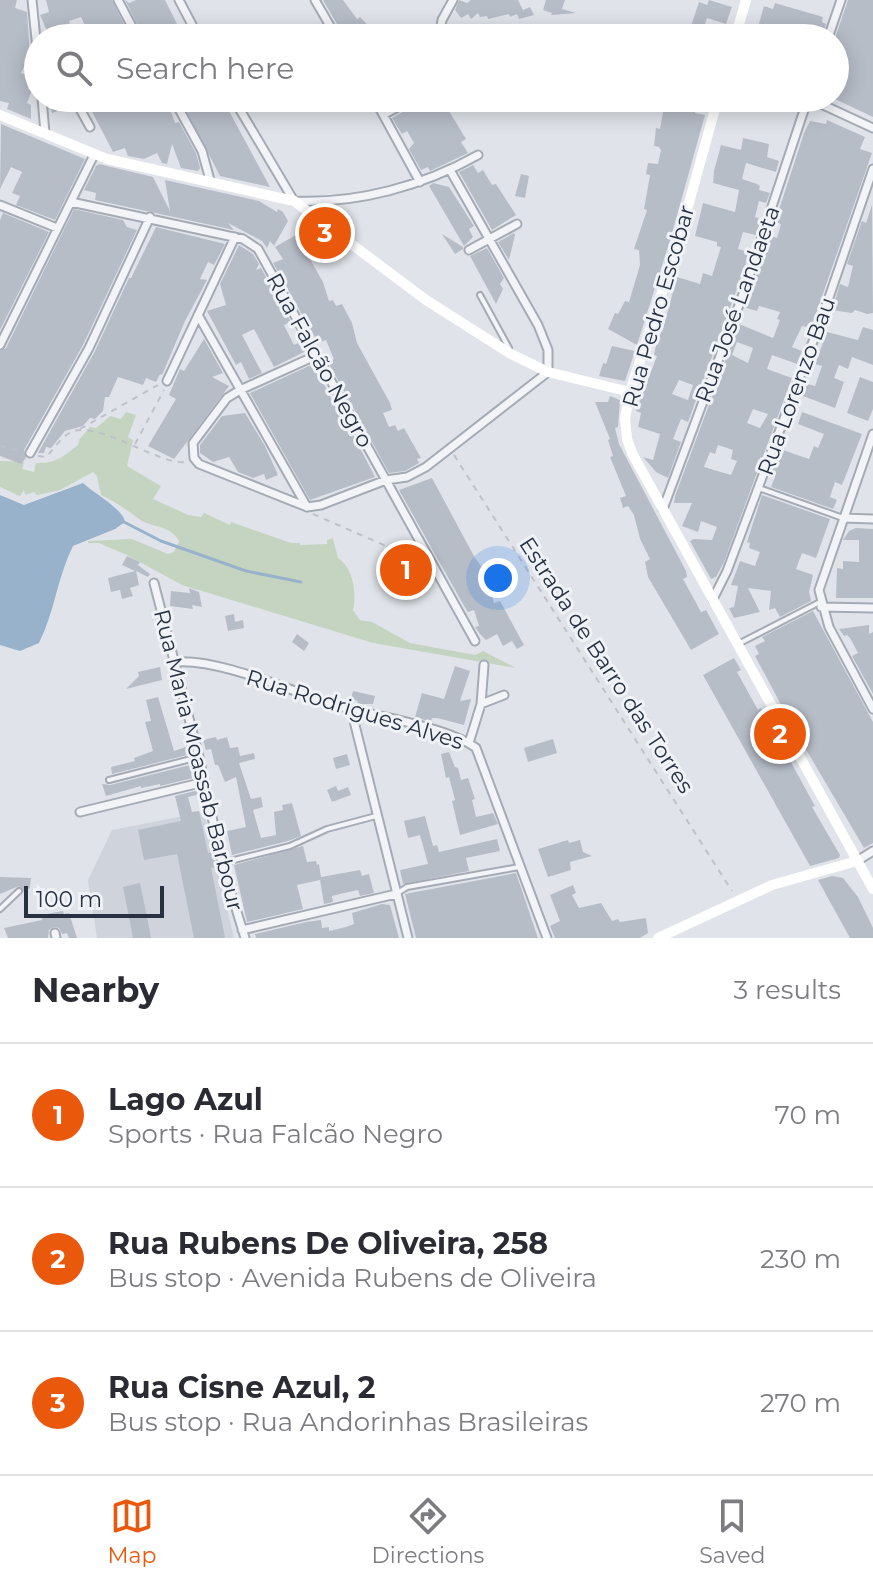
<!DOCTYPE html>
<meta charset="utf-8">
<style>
body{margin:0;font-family:Montserrat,sans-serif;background:#f2f2f3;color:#2b2b33}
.scale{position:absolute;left:24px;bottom:20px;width:140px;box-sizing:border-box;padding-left:8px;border:4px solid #273142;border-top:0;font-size:22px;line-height:28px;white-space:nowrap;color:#273142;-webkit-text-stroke:6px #eff3f7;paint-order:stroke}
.you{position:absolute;left:498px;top:578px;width:28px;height:28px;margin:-20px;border:6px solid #fff;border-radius:50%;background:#1a73e8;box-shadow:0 0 0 12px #1a73e833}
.badge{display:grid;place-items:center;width:52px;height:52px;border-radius:50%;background:#ea580c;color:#fff;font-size:26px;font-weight:700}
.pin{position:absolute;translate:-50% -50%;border:4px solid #fff;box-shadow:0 2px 8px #0006}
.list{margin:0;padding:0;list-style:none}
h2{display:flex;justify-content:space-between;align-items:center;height:104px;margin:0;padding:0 32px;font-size:34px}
h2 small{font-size:26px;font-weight:400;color:#7c7c81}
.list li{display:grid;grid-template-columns:52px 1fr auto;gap:24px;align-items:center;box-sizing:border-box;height:144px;padding:0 32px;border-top:2px solid #e1e1e2}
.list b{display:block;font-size:30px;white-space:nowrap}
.list p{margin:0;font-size:26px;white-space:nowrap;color:#7c7c81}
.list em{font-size:26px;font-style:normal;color:#7c7c81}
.icon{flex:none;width:44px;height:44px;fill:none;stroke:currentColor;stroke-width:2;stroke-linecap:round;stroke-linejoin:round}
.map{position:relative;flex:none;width:873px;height:938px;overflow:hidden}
.search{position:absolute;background:#fff;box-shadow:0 4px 20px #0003;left:24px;right:24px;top:24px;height:88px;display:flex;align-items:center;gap:20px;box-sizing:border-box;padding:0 28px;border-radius:44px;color:#7c7c81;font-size:30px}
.sheet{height:536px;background:#fff}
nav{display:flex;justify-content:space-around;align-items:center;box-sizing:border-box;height:112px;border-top:2px solid #e1e1e2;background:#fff;font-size:22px;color:#7c7c81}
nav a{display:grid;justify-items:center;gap:4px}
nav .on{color:#ea580c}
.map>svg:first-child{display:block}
.built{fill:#ced3dc}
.green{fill:#c5d4c0}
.water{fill:#99b2cc}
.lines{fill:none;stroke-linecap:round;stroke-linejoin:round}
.stream{stroke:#99b2cc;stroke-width:3}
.building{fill:#b7bdc7;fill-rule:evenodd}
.lane-casing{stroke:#a5abb4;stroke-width:8}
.street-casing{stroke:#a5abb4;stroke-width:11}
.path{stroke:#bec1c9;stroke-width:2;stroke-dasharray:6 6;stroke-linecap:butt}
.lane{stroke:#f3f4f8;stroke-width:4}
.street{stroke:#f3f4f8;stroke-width:7}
.secondary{stroke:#fff;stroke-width:10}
.labels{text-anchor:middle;stroke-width:6;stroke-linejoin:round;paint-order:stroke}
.street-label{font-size:22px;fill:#273142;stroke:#eff3f7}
</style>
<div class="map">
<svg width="873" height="938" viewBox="0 0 873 938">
<rect width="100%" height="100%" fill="#e0e4ea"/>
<path class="built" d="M204 812 234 938H97L88 880 112 830Z"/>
<path class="green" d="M126 412 136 415 128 437 133 440 127 466 161 486 153 499 188 515 201 517 204 513 230 525 231 522 291 543H300V545L327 544V540L333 538 338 558C353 568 357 592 353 610L360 620 372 622 410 643 475 655 483 651 516 668 373 643 182 585 127 555 99 543H88V541L132 539 168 554 174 552 179 541C170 524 150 528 139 519 127 510 116 502 101 495L97 476 93 472 60 490 37 495 34 492 25 495 24 490 20 496 0 487V461L24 462 22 469 34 472 36 463C56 464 64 456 78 445L79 440 90 427 96 428 110 416 121 419Z
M404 554 420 560 409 587 393 580Z"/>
<path class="water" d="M83 483C95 494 123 509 125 522L115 529 73 546C57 578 55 611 39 643L20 651 0 645V495L24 505Z"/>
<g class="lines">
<path class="stream" d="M124 522 161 541 246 571 301 582"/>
</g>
<path class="building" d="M0 0H17L15 8 27 12 30 55 21 73 32 77 28 89 32 90 27 103 31 105V119L7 109 9 103 0 101Z
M46 0H112L131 38H50L40 15 49 12ZM81 17 87 30 73 35 69 21Z
M125 0 129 3 136 0H165L184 38H144Z
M323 0H343L357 19 360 17 380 38H345Z
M459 0 467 3 471 0H518L523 10 530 7 534 15 519 19 517 14 510 17 509 14 488 19 487 16 480 17 478 13 471 19 468 14 461 18 455 10Z
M546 0H565L562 9 576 13 551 15 552 13 543 10Z
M709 0 732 7 726 24 707 18 702 33 690 29 699 2 707 5Z
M848 0H873V117L835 99V38Z
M775 3 823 17 822 22 826 24 822 38H749L753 26 758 27 764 6 773 9Z
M49 98H68L71 106 52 113Z
M85 98H166L175 123 179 122 196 153 200 168 198 171 181 168 172 144 167 164 162 163 157 153 144 159 128 156 125 148 113 152Z
M180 98H222L270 187 220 176Z
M420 98H441L466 139 461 142 468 153 430 171 428 167 421 170 409 149 414 143 407 131 402 134 392 118 417 104Z
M687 98H698L695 113 705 115 671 237 637 345 608 329 615 313 618 314 625 301 629 302 640 265 639 250 634 249 647 210 644 209 650 175 646 174 648 163 658 164 661 150 659 147 654 146 656 128 660 129 664 107 684 111Z
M726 98H752L749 110 725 101Z
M827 120 865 137 860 149 872 153 811 328 802 326 792 347 802 351 797 364 772 355 767 369 792 378 724 562 716 577 711 579 690 541 694 539 712 540 717 527 701 521 698 532 682 526 692 503H674L675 496 739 324 773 338 774 336 780 320 777 319 780 312 759 306 757 311 746 308 769 235 777 238 781 224 775 222 804 133 810 121 826 124ZM737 342 753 348 748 363 732 355ZM753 409 768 414 760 428 747 423ZM718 445 733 450 731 459 737 461 731 475 704 467 710 452 715 454Z
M1 124 85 159 55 220 16 205 20 196 12 193 22 172 11 167 0 189Z
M743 138 769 144 767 157 779 161 776 172 746 163 742 179 757 184 760 186 759 190 770 193 766 203 759 201 755 217 761 219 756 235 743 232 738 249 748 252 745 267 688 422 681 419 673 439 681 442 668 478 656 472 643 457 653 460 660 434 638 427 641 413 636 411 657 356 654 355 657 341 663 329 677 277 700 284 703 273 712 276 721 247 717 246V242L695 236 703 203 735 212 739 190 713 183 714 171 721 145 741 150ZM679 380 693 385 688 400 672 394Z
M99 164 153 177 170 211 165 180 259 201 277 212 278 209 283 212 288 221 274 246 270 241 267 248 262 241 228 223 234 230 95 200 96 193 84 190 96 166Z
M473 165 478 173 483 170 492 185 496 184 516 215 492 230 459 172Z
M521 174 529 176 525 198 515 196Z
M433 183 449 187 474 226 469 229 473 237 464 246 429 186Z
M872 205 873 313 867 314 855 310 852 313 832 310 840 284 848 287 853 266 847 264 862 221 866 223Z
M74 209 123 220 127 227 137 230 83 345 24 450 26 458 21 464 0 456V351L6 348Z
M3 213 49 232 0 330V220Z
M156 227 225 244 214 265 208 262 200 279 207 280 185 321 162 375 160 374 156 382 146 378 143 385 118 377 109 397H105L103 411 95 419 90 418 83 426 65 431 51 448 46 447 44 453H38L95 351 129 278H131Z
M514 233 515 235 509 260 498 242Z
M442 234 463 247V249L455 254Z
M296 235 323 282 329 301 333 300 336 306 342 304 352 323 357 343 390 403 392 410 383 413 389 427 395 425 398 431 404 428 421 458 417 459 419 463 405 471 389 473 328 362 334 359 326 340 318 343 273 263 283 259 275 247Z
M239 245 253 254 259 264 256 270 261 268 291 322 284 325 294 345 302 341 306 351 274 367 254 329 242 335 262 373 249 379 241 362 236 365 207 311 226 305 220 284Z
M487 248 504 278 500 284 503 289 496 304 470 256Z
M863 327 873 330V365L852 357 848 369 839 365 834 378 844 382 835 408 800 395 804 383 815 386 822 366 815 364 827 332 858 340Z
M204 339 223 373 212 377 229 386 174 459 148 446 176 399 169 395 180 369 184 371Z
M612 346 635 351 625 381 599 376 603 363 606 364Z
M311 365 313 367 315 366 347 430 350 429 375 477 310 500 250 393Z
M860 377 873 382V409L868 421 847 413Z
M610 396 620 400 618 427 615 428 619 444 686 571 687 577 683 579 701 612 706 610 719 634 691 650 648 577 645 562 650 559 640 539 634 515 628 506 623 508 620 498 626 496 610 457 613 456 608 440 610 439 595 402H608Z
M802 412 862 434 842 485 835 482 830 497 837 500 833 509 771 487 775 477 771 475 773 467 780 449 809 459 814 446 818 448 824 434 798 424Z
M245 413 265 446 278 475 266 480 264 474 253 478 238 472 229 457 213 462 200 453V445L222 416Z
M432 478 475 558 488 575 493 588 490 589 494 603 500 601 524 645 517 649 512 641 503 646 497 634 486 640 480 634 475 627 479 626 474 610 468 612 463 604 399 490Z
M762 495 830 519 816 558 802 553 796 569 813 575 809 592 811 601 780 617 775 608 769 610 771 591 748 588 760 612 734 618 729 608 734 607 738 586 731 585 740 561 755 566 760 552 749 548 750 543 747 542Z
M856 528 873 529V598H836L837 568 843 569V561L859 562V540H843L849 531Z
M127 556 140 562 138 565 150 574 148 577 136 571 139 585 130 588 133 596 122 599 120 590 111 592 108 578 135 571 122 565Z
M189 588 199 592 202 607 192 605 193 609 170 606 171 591 190 593Z
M813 611 873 722V843L864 848 794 729 755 656 759 654 755 646 765 641 762 637Z
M234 614 235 622 243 620 244 628 228 631 225 616Z
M869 625V634L873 632V694L852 656 858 653 850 638 847 635 844 636 839 629Z
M297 634 309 643 304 651 292 642Z
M734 658 741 670 737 672 758 710 761 708 815 806 812 807 840 855 839 858 810 866 703 675Z
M455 666 470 671 460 701 471 699 464 725 437 718H432L431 722 415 717 422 693 444 699Z
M160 667 162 680 126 689 139 676 138 672Z
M353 691 375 696 373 704H357L358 701 351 699Z
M158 697 174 751 189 746 191 754 112 774 111 767 135 761 134 758 153 751 145 722 151 721 146 700Z
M216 737 217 740 227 737 230 748 238 747 240 756 254 753 255 759 239 763 251 799 261 797 263 807 253 810 261 838 276 835 274 812 283 810 282 805 292 803 301 836 288 841 232 855 227 831 246 827 236 777 225 782 218 765H215L211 749 206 750 203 740Z
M553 739 557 753 528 762 524 748Z
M449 752 455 767 458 768 461 780 468 778 475 799 472 800 476 817 493 813 498 824 460 835 452 801 455 800 449 777 446 778 441 754Z
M347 754 350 765 336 769 333 758Z
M194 764 197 777 160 786V784L141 788V786L106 796 102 784 110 785Z
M336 786 338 791 348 787 351 795 332 802 327 790Z
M199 790 200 794 188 797 192 812 199 811 208 853 212 852 214 858 216 867 211 868 225 938H194L177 854 144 860 138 830 181 821 175 796Z
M425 816 433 846 437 845 439 852 497 839 500 851 466 858 469 871 403 884 400 870 428 864 420 835 408 838 404 821Z
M568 840 569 843 580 840 583 852 592 856 570 862 571 870 548 877 538 849Z
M303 846 307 862 316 861 317 865 319 864 321 877 360 870 362 876 369 874 374 893 360 896 358 890 340 894 332 896 333 902 324 904 320 880 297 885 303 909 247 922 234 865Z
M516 873 538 938H416L405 894Z
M832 876 843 878 858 897 873 928V938H850L818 880Z
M0 877 31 878 30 888 24 892 19 886 0 894Z
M140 883 147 917 151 938H133L123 887Z
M573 885 576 893 572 895 579 908 601 903 612 921 618 919 620 922 646 918 648 933 640 938H555L550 926 560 921 550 895Z
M382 904 390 905 399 938H256L255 934 306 922 321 920 322 928 329 927V931L346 927 354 924 352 913Z
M63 911 64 914 69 913 77 938H69L67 933 62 934 59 928 54 927 49 930 48 938H8L4 928 42 920 41 915Z"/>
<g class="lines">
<g class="lane-casing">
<path id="lane" d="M480 295 509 348
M759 488 843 518
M740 643 820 602
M109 780 199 757
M222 863 290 846 327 829 376 816
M396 894 407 887 519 867
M0 909 19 891"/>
</g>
<g class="street-casing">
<path id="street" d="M32 0 38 59
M118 0 138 38
M179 0 199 38
M315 0 337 38
M439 38 442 20 453 0
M828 38 841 0
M42 98 45 133
M74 98 90 127
M173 98 202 151 210 180
M233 98 294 201C357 204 423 186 478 155
M374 98 420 182
M808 98 873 128
M385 114 414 98
M71 202 243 239 258 249 475 641
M0 205 57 228
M469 250 517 224
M198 315 307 507
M0 345 94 155
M315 356 240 390 227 398 193 443 194 458 199 464 307 507 321 505 386 480 407 477 426 467 548 372V350L538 325 450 170
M167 381 235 237
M873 434 819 590 829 627 873 709
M30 453 89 348 150 217
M663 509 742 297 808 98
M843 518 873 519
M154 583 199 757 222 863 245 938
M713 599 727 571 824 312 873 169
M821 607 873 608
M175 662C219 658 290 691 335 705 373 716 446 726 476 748L547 938
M481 704 504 695
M351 709 408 938
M469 743 481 704 484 665
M80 812 204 782
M857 861 873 851
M242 930 396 894
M55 933 56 938"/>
</g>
<path class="path" d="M80 429 158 385
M135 444 164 390
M0 446 20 451
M454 455 732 891
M38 456 46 457C53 450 60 439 68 434 94 416 158 466 186 462
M313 514 393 549 418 556"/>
<use href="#lane" class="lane"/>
<use href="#street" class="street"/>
<path class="secondary" d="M735 38 746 0
M718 98 679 239 630 392 625 418 627 439 632 453 873 889
M0 115 107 159 294 201 426 300 511 354 548 372 630 392
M658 938 772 885 857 861"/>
</g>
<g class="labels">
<g class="street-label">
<text transform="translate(737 304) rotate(-70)" y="8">Rua José Landaeta</text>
<text transform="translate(658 306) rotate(-74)" y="8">Rua Pedro Escobar</text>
<text transform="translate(320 360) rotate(61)" y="8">Rua Falcão Negro</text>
<text transform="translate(796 386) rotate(-70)" y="8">Rua Lorenzo Bau</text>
<text transform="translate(607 665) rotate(57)" y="8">Estrada de Barro das Torres</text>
<text transform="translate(355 709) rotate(17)" y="8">Rua Rodrigues Alves</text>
<text transform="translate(199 760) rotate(76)" y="8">Rua Maria Moassab Barbour</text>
</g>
</g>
</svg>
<div class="scale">100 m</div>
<div class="you"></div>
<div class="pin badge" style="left:406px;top:570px">1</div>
<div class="pin badge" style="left:780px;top:734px">2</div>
<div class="pin badge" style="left:325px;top:233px">3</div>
<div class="search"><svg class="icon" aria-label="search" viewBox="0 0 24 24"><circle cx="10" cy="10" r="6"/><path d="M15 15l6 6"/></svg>Search here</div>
</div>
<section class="sheet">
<h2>Nearby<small>3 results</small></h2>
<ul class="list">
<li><span class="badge">1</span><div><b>Lago Azul</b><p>Sports · Rua Falcão Negro</p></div><em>70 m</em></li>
<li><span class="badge">2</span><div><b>Rua Rubens De Oliveira, 258</b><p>Bus stop · Avenida Rubens de Oliveira</p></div><em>230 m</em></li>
<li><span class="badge">3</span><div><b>Rua Cisne Azul, 2</b><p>Bus stop · Rua Andorinhas Brasileiras</p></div><em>270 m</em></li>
</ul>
</section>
<nav>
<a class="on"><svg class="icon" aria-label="map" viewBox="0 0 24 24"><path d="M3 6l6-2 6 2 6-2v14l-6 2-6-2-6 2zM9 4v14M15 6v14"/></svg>Map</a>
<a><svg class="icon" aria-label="directions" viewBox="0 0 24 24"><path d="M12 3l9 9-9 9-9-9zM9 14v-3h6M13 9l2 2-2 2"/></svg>Directions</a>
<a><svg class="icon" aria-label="saved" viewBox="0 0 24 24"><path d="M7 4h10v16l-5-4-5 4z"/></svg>Saved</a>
</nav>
